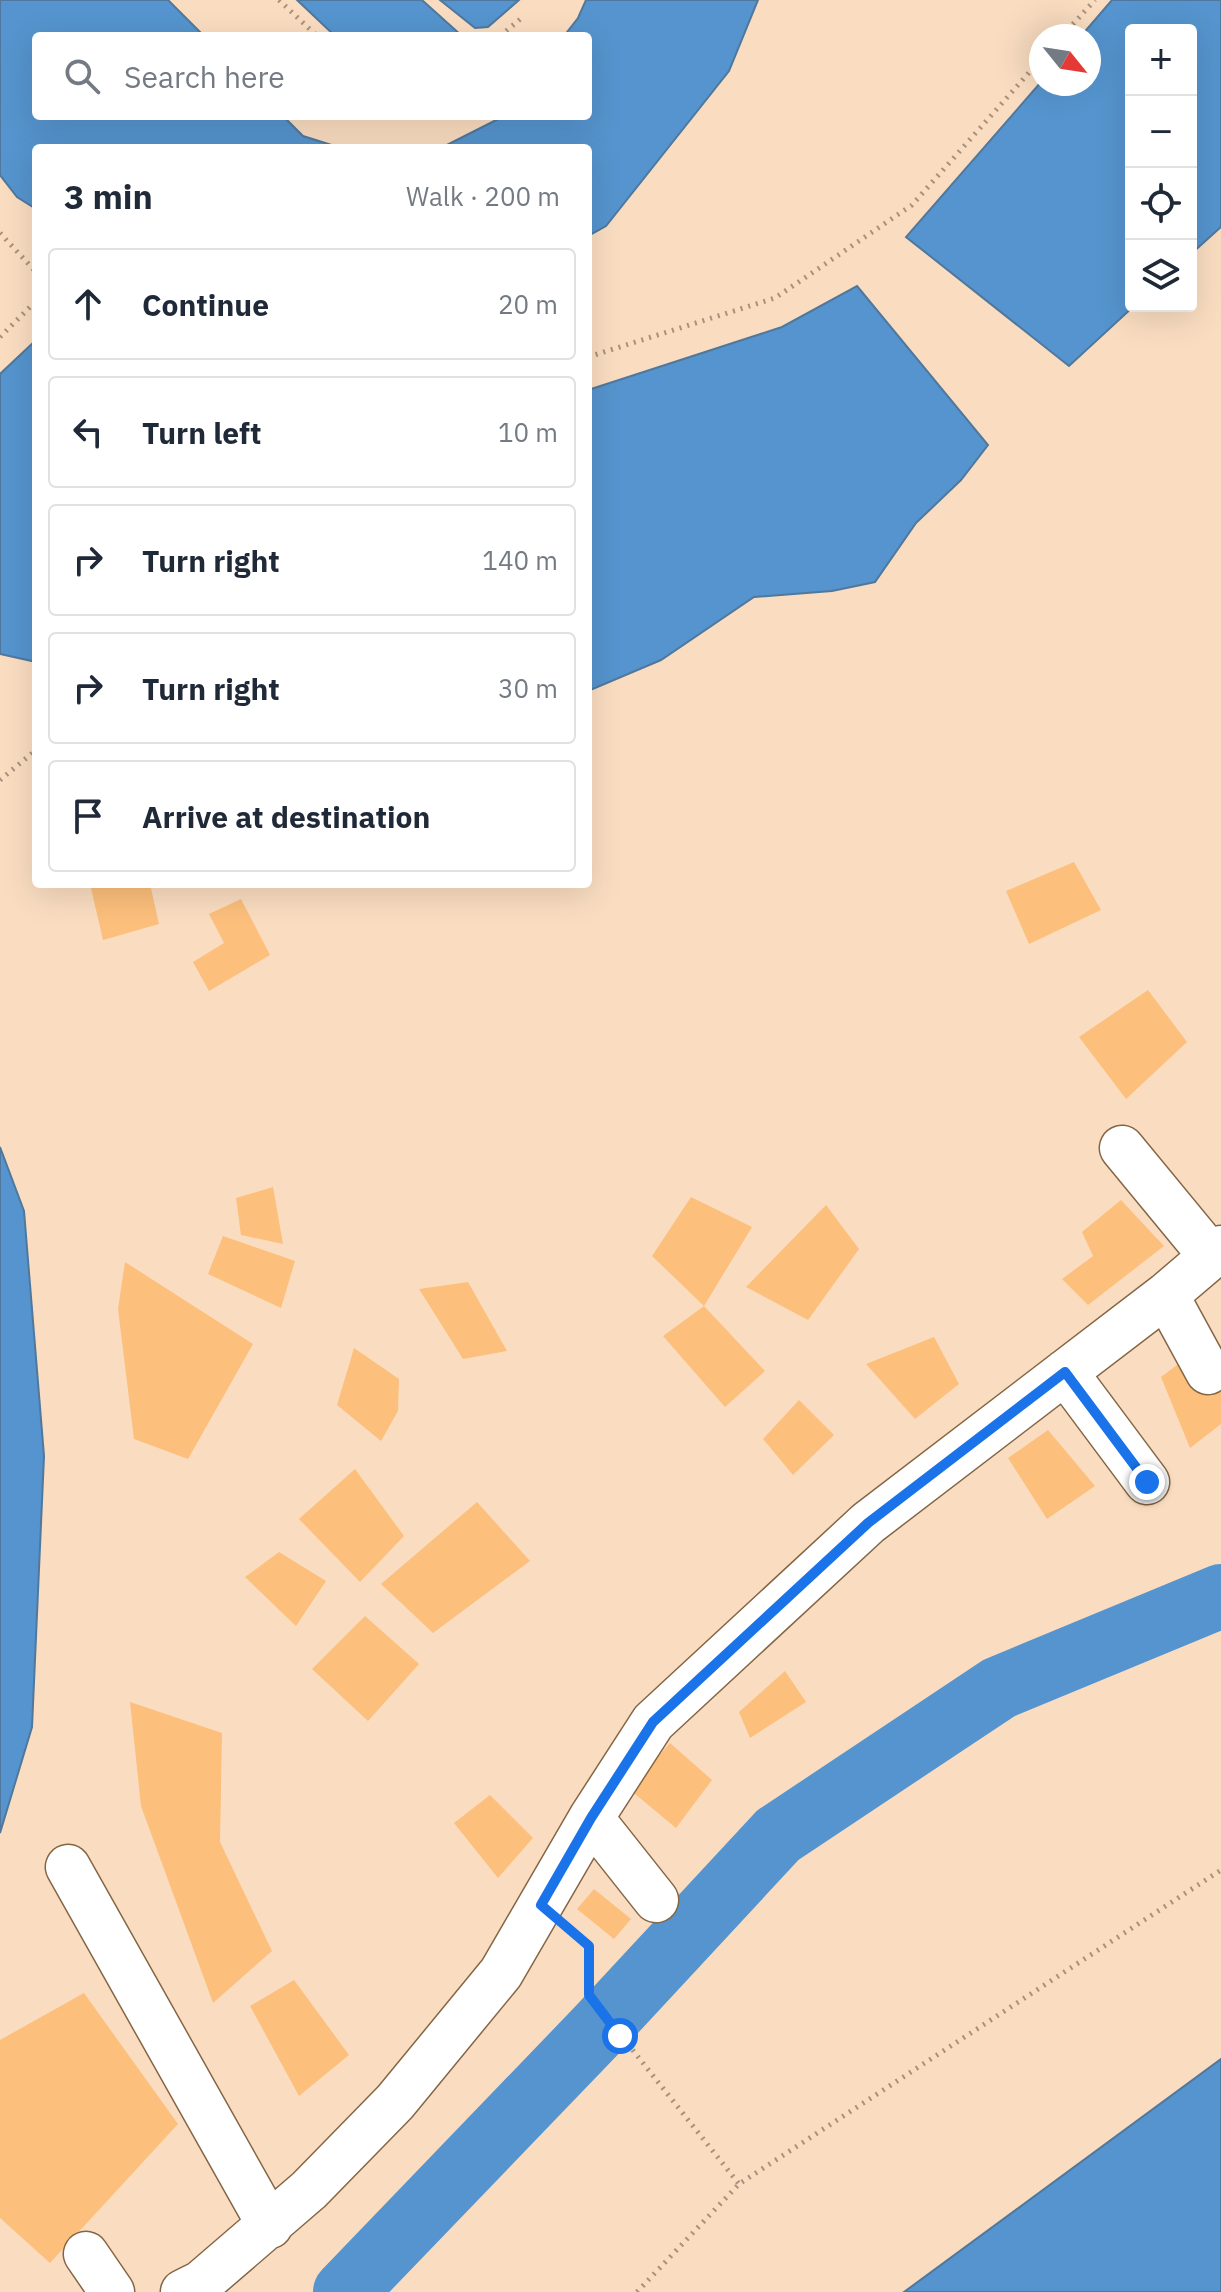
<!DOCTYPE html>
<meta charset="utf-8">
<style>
body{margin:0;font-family:"IBM Plex Sans",sans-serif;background:#f6f6f7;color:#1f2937}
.controls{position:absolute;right:24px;top:24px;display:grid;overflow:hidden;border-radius:8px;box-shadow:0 8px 32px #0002}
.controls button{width:72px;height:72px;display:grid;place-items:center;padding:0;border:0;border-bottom:2px solid #e0e1e3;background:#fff;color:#1f2937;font:40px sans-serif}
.compass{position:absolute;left:1029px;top:24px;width:72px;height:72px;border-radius:50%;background:#fff;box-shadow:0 8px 32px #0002;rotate:120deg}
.stop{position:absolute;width:24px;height:24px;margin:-18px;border:6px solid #1a73e8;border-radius:50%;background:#fff}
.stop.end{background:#1a73e8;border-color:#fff;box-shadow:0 2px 8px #0008}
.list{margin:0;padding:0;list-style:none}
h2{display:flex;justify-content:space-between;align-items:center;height:104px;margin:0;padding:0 32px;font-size:34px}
h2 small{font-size:26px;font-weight:400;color:#747a83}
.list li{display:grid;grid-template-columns:52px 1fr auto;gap:24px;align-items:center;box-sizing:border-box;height:112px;margin:0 16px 16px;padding:0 16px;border:2px solid #e0e1e3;border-radius:8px}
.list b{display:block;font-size:30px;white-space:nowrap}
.list em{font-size:26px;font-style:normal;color:#747a83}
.icon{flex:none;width:44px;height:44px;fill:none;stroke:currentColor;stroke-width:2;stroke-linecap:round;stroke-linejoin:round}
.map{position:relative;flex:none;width:1221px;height:2292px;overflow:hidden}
.search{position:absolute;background:#fff;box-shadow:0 8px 32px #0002;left:32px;top:32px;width:560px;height:88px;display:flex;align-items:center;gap:20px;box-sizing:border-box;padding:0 28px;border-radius:8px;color:#747a83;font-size:30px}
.panel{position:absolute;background:#fff;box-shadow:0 8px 32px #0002;left:32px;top:144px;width:560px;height:744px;border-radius:8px}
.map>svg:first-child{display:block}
.water{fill:#5594ce;stroke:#50789d;stroke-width:2}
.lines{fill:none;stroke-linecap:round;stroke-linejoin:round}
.river{stroke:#5594ce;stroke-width:64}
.building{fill:#fcbf7c}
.minor-casing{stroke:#846645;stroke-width:47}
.path{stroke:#a9927d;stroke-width:5;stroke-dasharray:2 6;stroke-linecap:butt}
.minor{stroke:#fff;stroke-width:44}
.route{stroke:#1a73e8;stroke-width:10}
</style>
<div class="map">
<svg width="1221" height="2292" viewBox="0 0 1221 2292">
<rect width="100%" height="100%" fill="#faddc1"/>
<path class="water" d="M0 0H168L204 36H36V116H283L303 136 341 148H36V209L17 197 0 175Z
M297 0H422L462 36H335Z
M440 0H519L488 27 475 28Z
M586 0H758L729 71 606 226 588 236V148H441L504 116H588V36H564L578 18Z
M1112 0H1221V227L1191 254V30H1131V306H1134L1069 366 906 237 1041 82V84H1089V36H1081Z
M857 286 988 445 961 480 916 523 875 582 832 591 754 597 661 660 588 691V390L782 327Z
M36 340V662L0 654V374Z
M0 1147 24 1211 44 1456 32 1727 0 1833Z
M1221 2059V2292H904Z"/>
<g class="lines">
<path class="river" d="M345 2292 599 2028 778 1835 999 1688 1221 1596"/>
</g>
<path class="building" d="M1074 862 1101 910 1029 944 1006 891Z
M90 884H150L159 924 103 940Z
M241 899 270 955 209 991 193 962 224 943 209 914Z
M1148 990 1187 1042 1126 1099 1079 1037Z
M273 1187 283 1244 241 1235 236 1198Z
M691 1197 752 1227 704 1306 652 1256Z
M1121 1200 1164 1246 1088 1305 1062 1279 1093 1256 1082 1232Z
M826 1205 859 1249 808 1320 746 1287Z
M223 1236 295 1261 281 1308 208 1274Z
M125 1262 253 1344 188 1459 134 1439 118 1309Z
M468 1282 507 1351 463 1359 419 1289Z
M704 1306 765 1371 725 1407 663 1336Z
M934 1337 959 1384 915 1419 866 1364Z
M354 1348 399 1379 398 1411 381 1441 337 1405Z
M1197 1350 1221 1386V1424L1190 1448 1161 1377Z
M799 1400 834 1435 793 1475 763 1439Z
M1048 1430 1095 1486 1047 1519 1008 1458Z
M355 1469 404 1536 360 1582 299 1519Z
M477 1502 530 1561 433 1633 381 1584Z
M279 1552 326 1581 296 1626 245 1577Z
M365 1616 419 1664 368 1721 312 1669Z
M785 1671 806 1702 750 1738 739 1712Z
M130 1702 222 1733 220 1842 272 1951 213 2003 141 1806Z
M670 1743 712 1780 676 1828 629 1789Z
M490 1795 533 1838 498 1878 454 1823Z
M594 1889 631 1919 614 1939 577 1909Z
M294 1980 349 2055 299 2096 250 2006Z
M84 1993 178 2124 50 2263 0 2218V2040Z"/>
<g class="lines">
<g class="minor-casing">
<path id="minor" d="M1122 1148 1211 1256
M1166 1295 1208 1372
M1065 1372 1147 1482
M591 1818 656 1900
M68 1867 270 2226
M86 2254 112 2292
M183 2292 201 2283 309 2190 395 2102 501 1973 591 1818 653 1722 868 1523 1166 1295 1221 1248"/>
</g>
<path class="path" d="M279 0 317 36
M500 36 524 16
M1062 36 1095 0
M0 233 36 272
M0 337 36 301
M588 357 775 298 912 205 1041 59
M0 780 36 750
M570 1930 589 1946V1995L739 2184
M637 2292 739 2184 1221 1870"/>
<use href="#minor" class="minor"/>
</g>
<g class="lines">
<path class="route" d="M620 2036 589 1995V1946L541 1905 591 1818 653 1722 868 1523 1065 1372 1147 1482"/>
</g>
</svg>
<div class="controls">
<button>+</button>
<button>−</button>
<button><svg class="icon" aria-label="locate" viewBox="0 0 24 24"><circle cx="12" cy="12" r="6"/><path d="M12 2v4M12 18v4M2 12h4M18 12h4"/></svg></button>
<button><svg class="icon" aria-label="layers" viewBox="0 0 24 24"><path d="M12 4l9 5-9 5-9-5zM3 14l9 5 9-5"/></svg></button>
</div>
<svg class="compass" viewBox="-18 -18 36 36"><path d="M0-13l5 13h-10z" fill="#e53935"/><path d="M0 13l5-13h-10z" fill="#747a83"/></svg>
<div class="stop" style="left:620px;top:2036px"></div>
<div class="stop end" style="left:1147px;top:1482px"></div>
<div class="search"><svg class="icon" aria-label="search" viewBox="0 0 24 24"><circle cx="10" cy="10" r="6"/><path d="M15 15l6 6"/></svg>Search here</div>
<section class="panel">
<h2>3 min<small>Walk · 200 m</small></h2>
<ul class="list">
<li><svg class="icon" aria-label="ahead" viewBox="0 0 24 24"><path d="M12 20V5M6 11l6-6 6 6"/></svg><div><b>Continue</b></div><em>20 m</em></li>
<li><svg class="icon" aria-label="left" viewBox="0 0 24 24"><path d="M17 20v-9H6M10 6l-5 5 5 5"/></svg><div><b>Turn left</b></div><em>10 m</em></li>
<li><svg class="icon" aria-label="right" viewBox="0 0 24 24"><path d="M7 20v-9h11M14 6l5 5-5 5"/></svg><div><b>Turn right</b></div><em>140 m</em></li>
<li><svg class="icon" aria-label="right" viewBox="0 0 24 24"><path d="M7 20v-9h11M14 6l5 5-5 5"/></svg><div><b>Turn right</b></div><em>30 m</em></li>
<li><svg class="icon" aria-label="arrive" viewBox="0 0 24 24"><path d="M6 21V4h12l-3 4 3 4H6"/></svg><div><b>Arrive at destination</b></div></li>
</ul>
</section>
</div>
